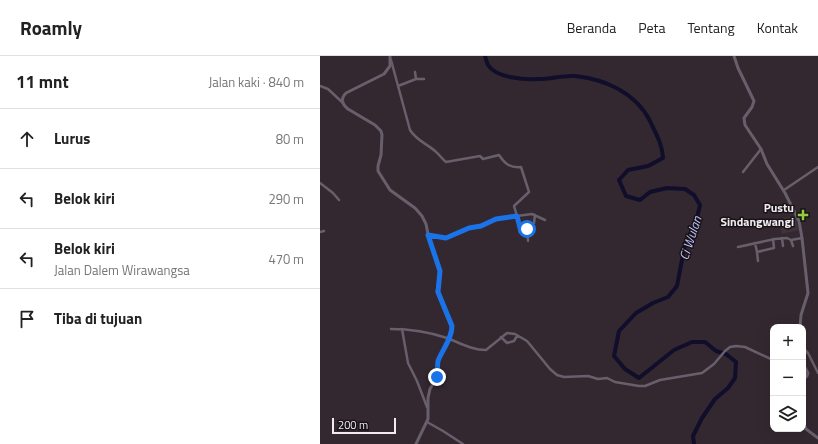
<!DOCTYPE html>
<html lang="id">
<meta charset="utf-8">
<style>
body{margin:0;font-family:"Titillium Web",sans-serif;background:#f2f2f2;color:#222}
.controls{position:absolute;right:12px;bottom:12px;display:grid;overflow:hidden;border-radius:8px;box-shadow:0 4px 16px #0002}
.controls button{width:36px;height:36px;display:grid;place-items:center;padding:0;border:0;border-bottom:1px solid #e0e0e0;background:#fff;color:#222;font:20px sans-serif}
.scale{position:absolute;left:12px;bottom:10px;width:64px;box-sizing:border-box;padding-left:4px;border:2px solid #f1eaee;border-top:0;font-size:11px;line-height:14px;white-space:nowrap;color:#f1eaee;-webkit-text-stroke:3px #171316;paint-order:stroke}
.stop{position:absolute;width:12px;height:12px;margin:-9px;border:3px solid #1a73e8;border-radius:50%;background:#fff}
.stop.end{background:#1a73e8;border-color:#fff;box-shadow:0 1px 4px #0008}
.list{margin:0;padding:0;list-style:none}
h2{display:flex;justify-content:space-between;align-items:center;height:52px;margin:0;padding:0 16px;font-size:17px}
h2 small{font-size:13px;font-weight:400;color:#767676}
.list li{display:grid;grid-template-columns:26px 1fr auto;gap:12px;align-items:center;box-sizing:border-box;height:60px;padding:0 16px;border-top:1px solid #e0e0e0}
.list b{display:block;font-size:15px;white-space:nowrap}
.list p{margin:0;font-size:13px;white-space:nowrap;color:#767676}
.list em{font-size:13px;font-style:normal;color:#767676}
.icon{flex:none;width:22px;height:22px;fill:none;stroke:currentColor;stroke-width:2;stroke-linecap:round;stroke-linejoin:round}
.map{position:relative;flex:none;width:498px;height:388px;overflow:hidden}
header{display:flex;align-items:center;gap:24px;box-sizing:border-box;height:56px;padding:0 20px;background:#fff;border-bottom:1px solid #e0e0e0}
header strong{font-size:19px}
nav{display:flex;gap:22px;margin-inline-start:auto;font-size:14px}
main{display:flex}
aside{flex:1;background:#fff}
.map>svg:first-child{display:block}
.built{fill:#41313a}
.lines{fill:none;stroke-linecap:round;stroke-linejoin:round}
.river{stroke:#110e2b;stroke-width:4}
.minor{stroke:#685f6d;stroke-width:2.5}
.tertiary{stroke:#685f6d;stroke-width:3}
.route{stroke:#1a73e8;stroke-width:5}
.poi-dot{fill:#93cc3d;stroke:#171316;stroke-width:1.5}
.labels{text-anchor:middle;stroke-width:3;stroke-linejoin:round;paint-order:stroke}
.poi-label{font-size:12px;font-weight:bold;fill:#f1eaee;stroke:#171316;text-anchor:end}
.water-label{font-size:13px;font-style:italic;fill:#bfc0fe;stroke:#171316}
</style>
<header>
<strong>Roamly</strong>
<nav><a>Beranda</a><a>Peta</a><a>Tentang</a><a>Kontak</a></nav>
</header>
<main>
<aside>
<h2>11 mnt<small>Jalan kaki · 840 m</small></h2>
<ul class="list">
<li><svg class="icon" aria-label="ahead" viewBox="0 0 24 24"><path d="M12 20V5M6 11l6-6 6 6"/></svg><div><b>Lurus</b></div><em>80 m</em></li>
<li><svg class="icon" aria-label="left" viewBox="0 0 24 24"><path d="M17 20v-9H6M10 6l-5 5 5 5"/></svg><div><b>Belok kiri</b></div><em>290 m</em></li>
<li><svg class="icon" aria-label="left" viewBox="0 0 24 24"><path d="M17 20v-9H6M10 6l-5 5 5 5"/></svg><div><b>Belok kiri</b><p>Jalan Dalem Wirawangsa</p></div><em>470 m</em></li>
<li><svg class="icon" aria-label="arrive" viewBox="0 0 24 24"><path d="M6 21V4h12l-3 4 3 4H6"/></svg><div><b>Tiba di tujuan</b></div></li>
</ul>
</aside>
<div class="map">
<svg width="498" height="388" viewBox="0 0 498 388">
<rect width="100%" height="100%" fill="#33282f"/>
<path class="built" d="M476 160 479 174 462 178 460 169 466 168 464 162Z"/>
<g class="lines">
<path class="river" d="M165 0C166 3 167 7 168 9 176 22 205 24 219 23 231 23 243 19 255 20 285 23 316 37 330 65 336 78 342 87 343 102L328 110 308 114 299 124 306 140 320 144 330 136 347 132 365 133 374 139 380 149 376 166 365 188 357 230 348 241 333 247 316 257 299 275 294 300 305 313 319 322 354 294 372 286H385L396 295 406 298 416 306 415 322 408 332 395 343 382 362 373 380 374 388"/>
<path class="minor" d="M71 4 90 74C96 84 107 88 115 95 119 98 122 103 126 106L160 100 163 103 179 99C185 108 190 112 201 111L209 136 194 150 197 160 176 163 161 170 149 172 126 182 108 179
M95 16 96 23
M0 30 8 33 23 47
M78 30 96 23H104
M423 116 441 93
M0 127 13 137 19 144
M464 134 498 111
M0 176 4 175
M207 177 201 176 197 160 212 158 225 164
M462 182 463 190
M471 184 473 190
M208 185 207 173 214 167 215 159
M435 187 437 196 454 192 453 183
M418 191 455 183 467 182 471 184 482 182
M437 196 438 205
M71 273C90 273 109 276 127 282 140 287 152 294 166 294L187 277 195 278 207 285 230 313 237 319 244 321 268 320 278 323 287 322 295 326 319 330H325L340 324 382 317 394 308 405 295 410 291 416 290 425 291 453 304
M82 273 88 307 97 325 107 351
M181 281 187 287 194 285 197 280
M483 292 488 297 498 317
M107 366 123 375 143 388"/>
<path class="tertiary" d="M70 0V10L64 18 26 37C20 43 22 48 28 53L55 69 61 75 62 79 61 99 58 110V115L70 134 95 152 102 160 106 168 109 183 120 215 117 236 131 270 132 275 129 283 118 304 117 321 110 333 108 342V363L96 388
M414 0 418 12 434 45 432 51 424 62 425 69 441 93 447 108 465 137 479 165 482 182 488 237 481 259 480 271
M483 308 488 317 487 320 483 324
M483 367 486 373 498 382"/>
</g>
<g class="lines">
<path class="route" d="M117 321C118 316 117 310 118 305 122 294 132 283 132 270L118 236 120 215 108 179 126 182 149 172 161 170 176 163 197 160 201 176 207 177V173"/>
</g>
<path class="poi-dot" d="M481 153h4v4h4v4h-4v4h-4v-4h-4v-4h4z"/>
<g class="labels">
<g class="poi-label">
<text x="474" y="156">Pustu<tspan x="474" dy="14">Sindangwangi</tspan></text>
</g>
<g class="water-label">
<text transform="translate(370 182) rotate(-72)" y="5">Ci Wulan</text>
</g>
</g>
</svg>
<div class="controls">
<button>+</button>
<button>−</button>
<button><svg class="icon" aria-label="layers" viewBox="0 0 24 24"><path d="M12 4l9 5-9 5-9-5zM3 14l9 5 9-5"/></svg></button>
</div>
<div class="scale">200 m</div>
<div class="stop" style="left:207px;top:173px"></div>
<div class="stop end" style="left:117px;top:321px"></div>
</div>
</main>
